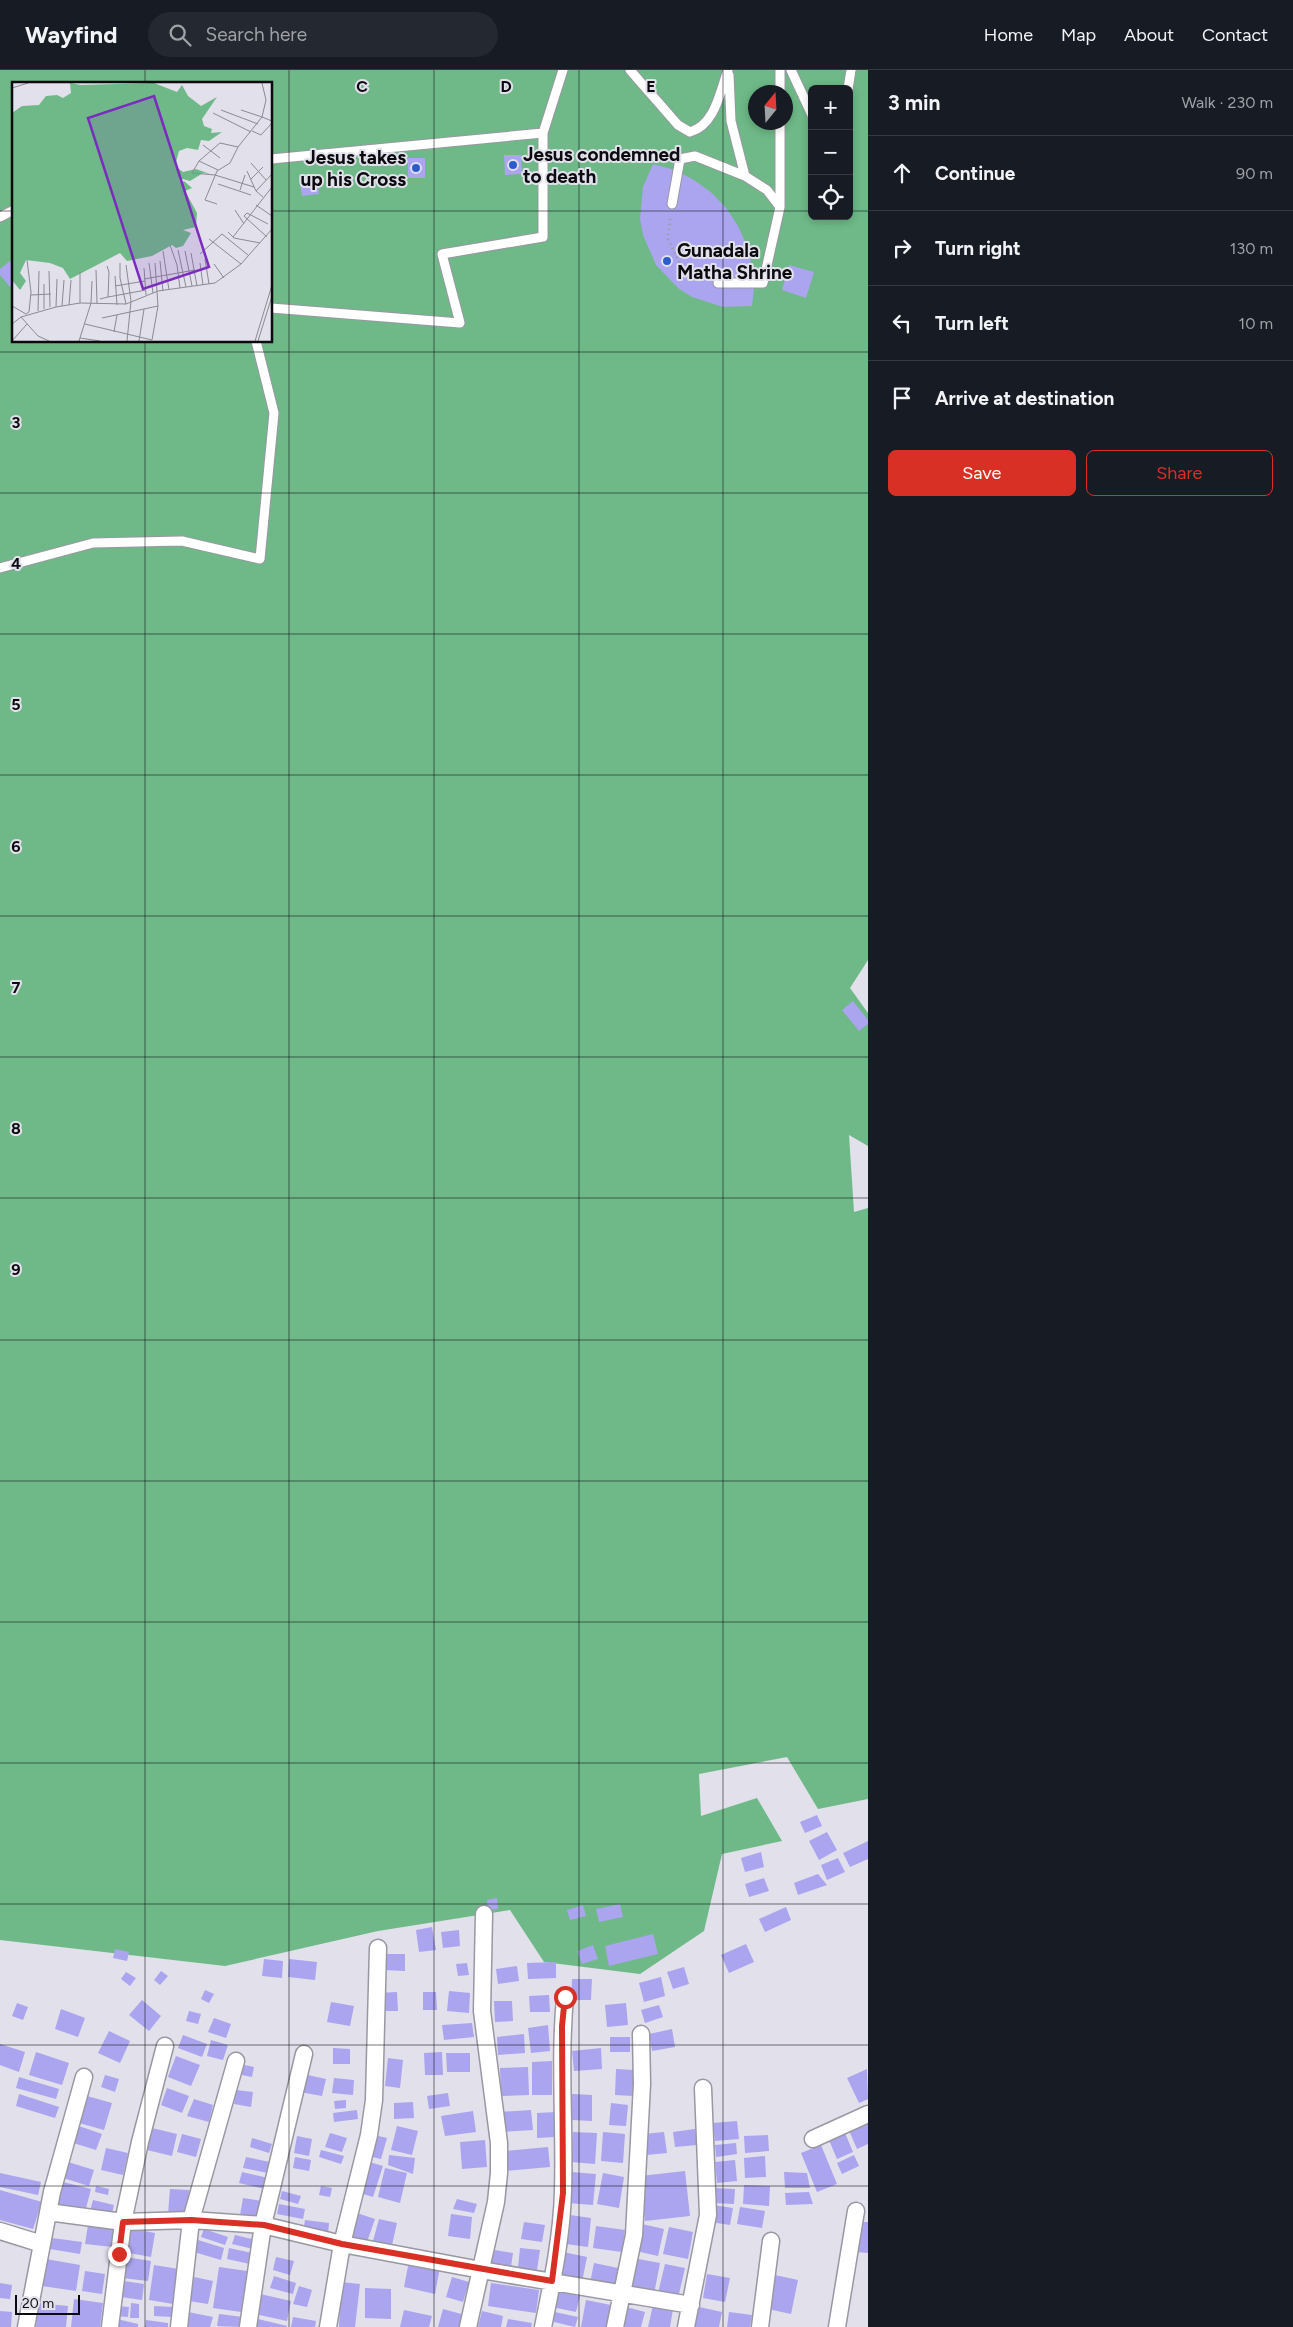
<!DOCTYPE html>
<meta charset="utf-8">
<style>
body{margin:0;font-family:Figtree,sans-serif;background:#242831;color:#f1f3f6}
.controls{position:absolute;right:15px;top:15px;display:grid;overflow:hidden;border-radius:8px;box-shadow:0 2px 8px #0003}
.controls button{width:45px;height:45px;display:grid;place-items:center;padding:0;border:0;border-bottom:1px solid #363941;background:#171b24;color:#f1f3f6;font:25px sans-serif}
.compass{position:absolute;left:748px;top:15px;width:45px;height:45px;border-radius:50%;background:#171b24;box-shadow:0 2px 8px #0003;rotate:18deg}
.scale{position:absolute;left:15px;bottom:12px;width:65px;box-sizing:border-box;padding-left:5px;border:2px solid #0b0b0f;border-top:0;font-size:14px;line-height:18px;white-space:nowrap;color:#0b0b0f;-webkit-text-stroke:4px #e1e0eb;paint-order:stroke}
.stop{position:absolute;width:15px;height:15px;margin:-11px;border:4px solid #d93025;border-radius:50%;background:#fff}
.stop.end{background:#d93025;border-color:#fff;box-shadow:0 1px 5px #0008}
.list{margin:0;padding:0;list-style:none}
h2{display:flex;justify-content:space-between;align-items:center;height:65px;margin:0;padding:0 20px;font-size:21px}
h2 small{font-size:16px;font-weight:400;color:#9ea1a6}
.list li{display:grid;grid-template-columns:32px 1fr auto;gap:15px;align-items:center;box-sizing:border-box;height:75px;padding:0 20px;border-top:1px solid #363941}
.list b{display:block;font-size:19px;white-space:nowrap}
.list em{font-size:16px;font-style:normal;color:#9ea1a6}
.actions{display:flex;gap:10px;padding:15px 20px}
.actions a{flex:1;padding:11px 0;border:1px solid #d93025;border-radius:8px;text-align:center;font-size:18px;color:#d93025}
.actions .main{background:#d93025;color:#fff}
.icon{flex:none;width:28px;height:28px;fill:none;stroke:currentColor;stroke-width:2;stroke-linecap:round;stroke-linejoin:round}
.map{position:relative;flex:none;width:868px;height:2257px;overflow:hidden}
header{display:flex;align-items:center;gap:30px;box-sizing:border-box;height:70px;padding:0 25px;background:#171b24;border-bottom:1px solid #363941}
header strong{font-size:24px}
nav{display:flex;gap:28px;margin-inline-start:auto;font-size:18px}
.search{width:350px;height:45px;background:#242831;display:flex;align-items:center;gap:12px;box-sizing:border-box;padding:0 18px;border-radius:28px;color:#9ea1a6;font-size:19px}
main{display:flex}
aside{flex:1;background:#171b24}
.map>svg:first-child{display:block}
.forest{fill:#6eb987;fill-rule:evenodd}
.building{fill:#aba4ee}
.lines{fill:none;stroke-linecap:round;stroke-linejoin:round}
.lane-casing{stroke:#9998a2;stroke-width:11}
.street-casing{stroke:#9998a2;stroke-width:19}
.path{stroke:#9c9ba4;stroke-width:3;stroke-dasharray:1 4;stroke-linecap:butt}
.lane{stroke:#fff;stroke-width:9}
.street{stroke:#fff;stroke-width:16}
.route{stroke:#d93025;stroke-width:6}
.grid{fill:none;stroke:#0b0b0f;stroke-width:1;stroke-opacity:0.55}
.poi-dot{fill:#2a5dcb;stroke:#e1e0eb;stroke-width:2}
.labels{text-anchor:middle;stroke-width:4;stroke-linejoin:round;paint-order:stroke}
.poi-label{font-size:19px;font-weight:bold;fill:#0b0b0f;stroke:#e1e0eb;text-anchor:start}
.inset-road{fill:none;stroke:#8b8b93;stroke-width:1}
.view{fill:#7b2cbf;fill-opacity:0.15;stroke:#7b2cbf;stroke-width:2.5}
.inset-edge{fill:none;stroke:#0b0b0f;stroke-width:2.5}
.grid-label{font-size:16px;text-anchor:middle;font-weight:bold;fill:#0b0b0f;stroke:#e1e0eb;stroke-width:4;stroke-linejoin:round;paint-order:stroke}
</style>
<header>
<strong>Wayfind</strong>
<div class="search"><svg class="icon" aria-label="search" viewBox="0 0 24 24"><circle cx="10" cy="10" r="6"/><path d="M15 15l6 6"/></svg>Search here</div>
<nav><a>Home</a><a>Map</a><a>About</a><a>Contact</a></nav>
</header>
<main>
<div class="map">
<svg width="868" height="2257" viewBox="0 0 868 2257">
<rect width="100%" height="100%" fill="#e1e0eb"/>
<path class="forest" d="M0 0H868V890L850 918 868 943V1076L849 1065 854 1142 868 1138V1729L818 1739 787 1687 699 1704 701 1746 757 1728 782 1771 722 1784 704 1861 640 1904 544 1892 510 1840 378 1861 225 1896 0 1870ZM14 14H271V271H14ZM812 19H849V146H812ZM756 22H786V52H756Z"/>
<path class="building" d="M504 85H521L522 104 505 105Z
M408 88H425V108H408Z
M653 94 675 100 694 110 712 123 727 139 738 156 747 176 752 197 754 218 752 236 723 237 692 227 678 218 656 195 643 165 640 149 643 117Z
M317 105 319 124 302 126 299 107Z
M10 191 14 195V213L10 217 0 205V199Z
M789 195 814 202 806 228 782 220Z
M853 931 868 950V954L859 961 842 940Z
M817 1745 822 1756 805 1763 800 1752Z
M827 1762 837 1780 819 1790 809 1771Z
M868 1771V1789L850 1797 843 1783Z
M761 1782 764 1797 745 1802 741 1788Z
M838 1788 845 1802 827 1810 821 1795Z
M818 1804 827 1815 798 1825 794 1813Z
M764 1808 769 1821 749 1827 745 1814Z
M497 1828 498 1839 488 1840 487 1830Z
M620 1834 623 1847 599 1852 596 1839Z
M583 1835 586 1846 570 1850 567 1840Z
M786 1837 791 1850 765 1862 759 1849Z
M432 1857 436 1880 419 1882 416 1860Z
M459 1860 460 1876 443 1878 441 1862Z
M653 1864 658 1884 609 1896 605 1876Z
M746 1874 754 1892 729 1903 721 1885Z
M593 1875 598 1889 582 1894 577 1881Z
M115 1879 129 1882 127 1891 113 1888Z
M385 1884H405V1901L384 1900Z
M264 1889 283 1891 282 1908 262 1906Z
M289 1889 317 1892 315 1910 288 1907Z
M556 1892V1908L528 1909 527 1893Z
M467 1893 469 1905 458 1906 456 1894Z
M517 1896 519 1911 498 1914 496 1899Z
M684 1897 689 1914 673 1919 667 1902Z
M161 1901 168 1906 160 1915 154 1910Z
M126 1902 136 1908 130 1916 121 1909Z
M661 1907 665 1926 644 1932 639 1913Z
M572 1909H592L591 1930H571Z
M205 1920 214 1924 209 1933 201 1929Z
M449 1921 470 1923 469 1943 447 1941Z
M397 1922 398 1941H378V1923Z
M423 1922H436L437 1940H423Z
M549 1925 550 1942H530L529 1926Z
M142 1930 161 1946 149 1961 129 1945Z
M494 1931H512L513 1951 495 1952Z
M331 1932 354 1936 350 1956 327 1952Z
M17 1933 28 1937 23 1950 12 1946Z
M626 1933 628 1955 607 1957 605 1935Z
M659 1935 663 1947 645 1953 641 1940Z
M61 1939 85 1948 78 1967 55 1959Z
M189 1941 201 1944 198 1954 186 1951Z
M214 1948 231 1954 226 1968 208 1962Z
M472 1953 474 1967 444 1970 442 1955Z
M548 1955 550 1981 531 1983 528 1958Z
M672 1959 675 1977 652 1981 649 1964Z
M109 1961 130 1971 120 1993 98 1983Z
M524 1964 525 1983 498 1985 497 1967Z
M183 1965 207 1974 202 1987 178 1978Z
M610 1967H630V1982H610Z
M211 1970 228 1975 223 1990 207 1986Z
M0 1974 25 1982 19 2002 0 1995Z
M333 1978 350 1979V1994H333Z
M601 1978 602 1999 574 2001 572 1981Z
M36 1982 69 1993 62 2015 29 2005Z
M442 1982 443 2005H425L424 1983Z
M446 1983H470V2002H447Z
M176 1986 200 1995 191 2016 168 2007Z
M388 1988 403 1990 400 2018 385 2016Z
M552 1991V2025H532V1992Z
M240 1994 254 1997 252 2007 237 2004Z
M528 1997 529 2025 501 2026 500 1998Z
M616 1999 634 2000 633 2026 615 2025Z
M867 1999 868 2029 859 2033 847 2008Z
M303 2004 326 2009 322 2026 300 2022Z
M105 2005 119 2009 115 2022 101 2017Z
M19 2007 59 2019 56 2029 16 2018Z
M334 2008 354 2010 353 2025 332 2023Z
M167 2018 189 2026 182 2043 161 2035Z
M236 2020 253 2022 251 2037 234 2034Z
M448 2023 450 2036 429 2039 427 2026Z
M19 2024 59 2037 55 2048 16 2036Z
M572 2024 592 2025V2051L572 2050Z
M87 2026 112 2033 104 2060 79 2053Z
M194 2029 213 2035 209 2052 187 2046Z
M346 2030V2038L335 2039 334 2031Z
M413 2032 414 2048 394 2049V2033Z
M611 2033 628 2035 626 2056 609 2055Z
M357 2040 358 2049 334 2052 333 2043Z
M531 2040 533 2060 501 2062 500 2042Z
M473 2041 476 2062 445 2066 441 2046Z
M556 2042V2067L537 2068V2043Z
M868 2049V2074L857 2079 848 2058Z
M737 2051 739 2069 715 2071 713 2053Z
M76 2055 102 2064 96 2080 70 2072Z
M397 2056 418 2061 412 2085 391 2080Z
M152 2058 177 2064 172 2086 147 2080Z
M695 2059 697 2075 675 2077 673 2062Z
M573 2062 597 2063 595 2094 571 2092Z
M603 2062 625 2064 623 2093 601 2091Z
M664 2062 667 2083 647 2085 644 2064Z
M330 2063 347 2068 342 2082 325 2077Z
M845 2063 853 2082 837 2089 829 2070Z
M182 2064 201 2069 196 2087 177 2082Z
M374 2065 387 2068 381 2089 368 2086Z
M768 2065 769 2081 745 2083 744 2066Z
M297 2066 312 2069 309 2086 294 2083Z
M252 2068 272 2074 269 2083 250 2077Z
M485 2070 487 2097 462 2099 460 2072Z
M736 2073 737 2084 716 2087 715 2075Z
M821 2075 837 2114 817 2122 801 2083Z
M548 2077 550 2097 505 2101 504 2081Z
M106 2078 128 2083 123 2105 101 2100Z
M321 2080 344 2086 341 2094 319 2087Z
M389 2085 415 2088 413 2104 388 2095Z
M854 2085 859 2096 842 2104 837 2093Z
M765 2086 766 2107 745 2108 744 2088Z
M246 2087 270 2092 268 2103 243 2098Z
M295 2087 311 2090 309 2101 293 2098Z
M735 2090 737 2111 717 2113 715 2092Z
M366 2091 383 2096 373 2127 357 2122Z
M68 2092 94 2100 89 2116 63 2108Z
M385 2098 407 2103 400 2133 378 2127Z
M685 2101 690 2146 645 2151 640 2106Z
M242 2102 268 2108 265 2119 239 2113Z
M571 2102 596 2104 593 2135 568 2133Z
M784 2102 807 2103 810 2118H785Z
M0 2103 41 2112 38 2125 0 2117Z
M603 2103 624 2107 619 2138 597 2134Z
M63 2112 91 2119 85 2142 57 2135Z
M744 2115 770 2116 769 2136 743 2134Z
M96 2116 109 2119 108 2125 95 2122Z
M321 2116 332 2118 330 2127 319 2125Z
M715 2118 735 2119 734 2134 714 2133Z
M170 2119 189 2120 187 2145 168 2144Z
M0 2120 42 2132 33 2159 0 2150Z
M282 2121 301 2126 298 2134 280 2129Z
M809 2122 813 2134 786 2135 785 2123Z
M243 2128 262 2131 259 2148 240 2145Z
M457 2129 477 2134 474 2143 453 2139Z
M93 2130 114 2135 111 2147 90 2141Z
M279 2134 305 2139 303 2149 277 2144Z
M713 2135 733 2138 730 2155 710 2152Z
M740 2137 765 2141 762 2158 737 2154Z
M354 2142 375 2149 367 2172 346 2165Z
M451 2144 472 2147 470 2169 448 2166Z
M570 2145 591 2148 588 2177 566 2174Z
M379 2149 397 2153 392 2175 373 2171Z
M305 2150 329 2153 328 2165 303 2162Z
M524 2152 545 2155 542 2172 521 2169Z
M858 2152H868V2183L856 2182Z
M642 2154 664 2159 658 2186 636 2181Z
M88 2155 115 2158 113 2177 85 2174Z
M596 2156 625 2160 622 2182 593 2178Z
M669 2157 693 2162 688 2189 663 2184Z
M128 2158 155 2163 151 2187 124 2182Z
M204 2159 228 2167 225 2175 201 2167Z
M235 2165 256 2170 253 2179 232 2174Z
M52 2168 82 2172 80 2184 50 2179Z
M198 2170 224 2178 221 2190 194 2182Z
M229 2178 252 2183 250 2194 227 2189Z
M520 2178 540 2180 537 2200 518 2198Z
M488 2179 513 2183 511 2197 486 2193Z
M563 2182 587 2187 582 2212 558 2207Z
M125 2187 151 2191 148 2211 122 2208Z
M276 2187 294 2191 290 2205 273 2200Z
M46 2189 80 2195 76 2221 42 2216Z
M638 2189 660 2193 654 2224 632 2219Z
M409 2191 440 2197 435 2224 404 2217Z
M594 2193 618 2198 614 2218 590 2213Z
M665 2194 685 2198 678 2228 658 2223Z
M154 2195 179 2199 173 2234 149 2230Z
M219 2197 247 2201 241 2242 213 2238Z
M85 2201 105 2204 102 2224 82 2221Z
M707 2204 730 2208 725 2232 703 2228Z
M775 2205 798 2210 791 2244 768 2239Z
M274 2206 296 2213 293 2224 270 2218Z
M194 2207 213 2211 208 2234 189 2231Z
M452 2207 469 2212 463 2232 446 2227Z
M124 2211 144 2214 142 2230 121 2227Z
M341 2212 360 2214 355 2257H339Z
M0 2213 12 2215 10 2229 0 2228Z
M491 2213 539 2220 536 2243 488 2236Z
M299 2216 312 2220 307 2237 293 2234Z
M365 2218 391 2219V2249L365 2248Z
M555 2221 580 2226 576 2242 552 2237Z
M260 2224 291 2231 287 2251 255 2244Z
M74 2229 103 2233 100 2257H71Z
M586 2230 611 2235 606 2257H581Z
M38 2233 68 2236 66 2257H36Z
M131 2233 139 2234V2248H130Z
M653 2235 673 2239 670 2257H648Z
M117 2236 129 2237 128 2247 116 2246Z
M154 2236 173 2237 172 2247 154 2246Z
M626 2237 645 2242 641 2257H621Z
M699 2237 722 2242 719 2257H694Z
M443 2239 465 2245 461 2257H438Z
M404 2240 432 2246 429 2257H400Z
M0 2241 12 2242 11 2257H0Z
M482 2241 503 2246 501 2257H478Z
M188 2242 213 2247 210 2257H185Z
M555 2242 578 2247 575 2257 550 2251Z
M729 2242 752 2245 750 2257H727Z
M219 2244 243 2247 241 2257 217 2256Z
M293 2247 316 2251 315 2257H291Z
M117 2249 138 2254V2257H115Z
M258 2249 287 2256V2257H256Z
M508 2249 532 2253 531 2257H506Z
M146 2250 168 2253V2257H145Z"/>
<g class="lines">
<g class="lane-casing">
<path id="lane" d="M630 0 678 55 690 62C715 55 720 22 728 0
M780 0V22
M791 0 812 45
M729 5 731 51 745 106
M848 19 851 0
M271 89 543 63 563 0
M672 134 680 89 695 86 745 106 767 120 780 137
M0 147 14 140
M718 213H763L780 137V52
M271 238 460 253 442 184 543 167V63
M0 498 93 473 182 471 260 489 274 343 256 271"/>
</g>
<g class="street-casing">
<path id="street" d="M813 2069 868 2044
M48 2142 123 2152 191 2150 263 2155 342 2174 481 2200 691 2235
M0 2161 42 2174
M26 2257 52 2122 84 2007
M110 2257 123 2152 140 2072 165 1976
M179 2257 191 2150 236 1991
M248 2257 263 2155 304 1984
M328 2257 342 2174 369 2065 374 2030 378 1878
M468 2257 496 2132 499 2103V2073L482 1941 484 1844
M543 2257C552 2213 562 2166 563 2121 565 2057 559 1992 565 1927
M615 2257 634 2165 642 2014 641 1964
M686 2257 708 2145 703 2018
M760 2257 771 2171
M837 2257 856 2141"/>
</g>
<path class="path" d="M670 149 668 169 682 198 706 208"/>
<use href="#lane" class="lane"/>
<use href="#street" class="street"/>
</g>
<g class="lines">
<path class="route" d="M119 2184 123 2152 191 2150 264 2155 342 2174 552 2211 563 2123 562 1956 565 1927"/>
</g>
<path class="grid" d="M145 0V14M289 0V2257M434 0V2257M579 0V2257M723 0V2257M0 141H14M271 141H812M849 141H868M145 271V2257M0 282H868M0 423H868M0 564H868M0 705H868M0 846H868M0 987H868M0 1128H868M0 1270H868M0 1411H868M0 1552H868M0 1693H868M0 1834H868M0 1975H868M0 2116H868"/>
<g class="poi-dot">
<circle cx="513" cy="95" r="5"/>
<circle cx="416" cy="98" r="5"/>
<circle cx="667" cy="191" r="5"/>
</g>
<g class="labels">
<g class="poi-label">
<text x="523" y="91">Jesus condemned<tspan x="523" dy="22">to death</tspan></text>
<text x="406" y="94" text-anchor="end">Jesus takes<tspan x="406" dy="22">up his Cross</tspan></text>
<text x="677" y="187">Gunadala<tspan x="677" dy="22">Matha Shrine</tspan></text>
</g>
</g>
<g transform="translate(12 12)">
<rect width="260" height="260" fill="#e1e0eb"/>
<path d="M58 1 69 3 142 1 165 10 170 3 176 14 189 24 205 15 190 37 192 44 200 47 199 51 210 50 197 59 189 58 186 68 175 66 167 69 163 84 171 90 184 87 198 92 191 91 178 99 167 96 169 101 172 99 180 106 173 109 185 131 184 145 171 148 179 151 171 164 164 166 160 163 140 174 115 179 108 171 58 197 51 186 38 181 14 178 8 191 14 199 8 208 0 198V31L10 24 27 23 34 14 45 13 51 16 59 11Z" fill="#6eb987"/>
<path class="inset-road" d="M250 1 254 18 250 35 260 39M0 6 16 1M209 28 246 42M201 31 239 50M240 49 249 53 260 41M191 63 208 76M226 65 208 61 187 79 180 91 203 93 242 105M187 79 206 88M239 81 254 98M235 89 244 109M239 97 251 85M206 102 239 113M228 108 233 93M251 115 244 109 260 92M205 122 193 118 205 89 218 81 226 65 250 35 229 28M244 123 260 134M223 128 232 142M216 150 222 156 248 161M221 155 260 105M255 155 232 134 235 131 256 142M197 157 229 182M158 163 165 183 168 206M166 168 174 205M151 169 157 208M173 169 180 204M179 171 185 204M188 172 210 152 236 173M193 177 197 202M148 179 151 209M108 181V196L114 222M137 181 141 211M143 181 146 224M188 181 191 203M202 182 212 196M114 183 119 219 115 259M132 186 134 213M84 188 85 221M37 189 38 225M103 194 105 223M132 197 183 188M103 204 133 199M19 213 39 212M96 215 134 208M88 217 96 215 97 190 95 184M68 221V190M57 223 59 198M0 224 14 232 17 230 19 210 15 178M50 224 52 198M44 225 45 197M32 227V202M26 229 27 189M9 235 26 254 37 259M0 242 9 235 44 225 68 221 114 222 146 209 203 201 229 182 260 147M73 242 140 258 146 224 90 236M102 250 105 233M68 256 88 259M0 259 15 242M67 259 79 221 80 199M127 259 132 227M243 259 260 203M246 259 260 214"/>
<path class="view" d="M142 14 197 185 131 207 76 36Z"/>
<rect width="260" height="260" class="inset-edge"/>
</g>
<g class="grid-label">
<text x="362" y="22">C</text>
<text x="506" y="22">D</text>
<text x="651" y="22">E</text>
<text x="16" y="358">3</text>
<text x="16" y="499">4</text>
<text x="16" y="640">5</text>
<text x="16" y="782">6</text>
<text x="16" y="923">7</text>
<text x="16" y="1064">8</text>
<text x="16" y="1205">9</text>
</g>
</svg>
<div class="controls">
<button>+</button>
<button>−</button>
<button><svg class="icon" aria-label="locate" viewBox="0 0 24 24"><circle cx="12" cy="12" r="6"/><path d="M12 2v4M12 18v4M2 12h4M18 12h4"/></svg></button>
</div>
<svg class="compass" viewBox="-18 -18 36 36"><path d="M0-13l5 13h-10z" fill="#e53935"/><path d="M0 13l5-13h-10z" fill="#9ea1a6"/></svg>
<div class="scale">20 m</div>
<div class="stop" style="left:565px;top:1927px"></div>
<div class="stop end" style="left:119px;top:2184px"></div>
</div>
<aside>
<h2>3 min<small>Walk · 230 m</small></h2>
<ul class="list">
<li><svg class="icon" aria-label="ahead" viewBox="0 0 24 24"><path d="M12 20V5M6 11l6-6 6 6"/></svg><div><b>Continue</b></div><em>90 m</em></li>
<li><svg class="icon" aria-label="right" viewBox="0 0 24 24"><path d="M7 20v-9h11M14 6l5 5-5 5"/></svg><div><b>Turn right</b></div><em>130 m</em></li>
<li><svg class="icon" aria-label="left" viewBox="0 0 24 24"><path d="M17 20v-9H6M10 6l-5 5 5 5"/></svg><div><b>Turn left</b></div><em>10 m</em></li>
<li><svg class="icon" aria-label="arrive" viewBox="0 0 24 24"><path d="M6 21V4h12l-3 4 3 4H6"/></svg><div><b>Arrive at destination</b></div></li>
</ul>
<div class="actions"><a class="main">Save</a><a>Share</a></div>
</aside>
</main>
